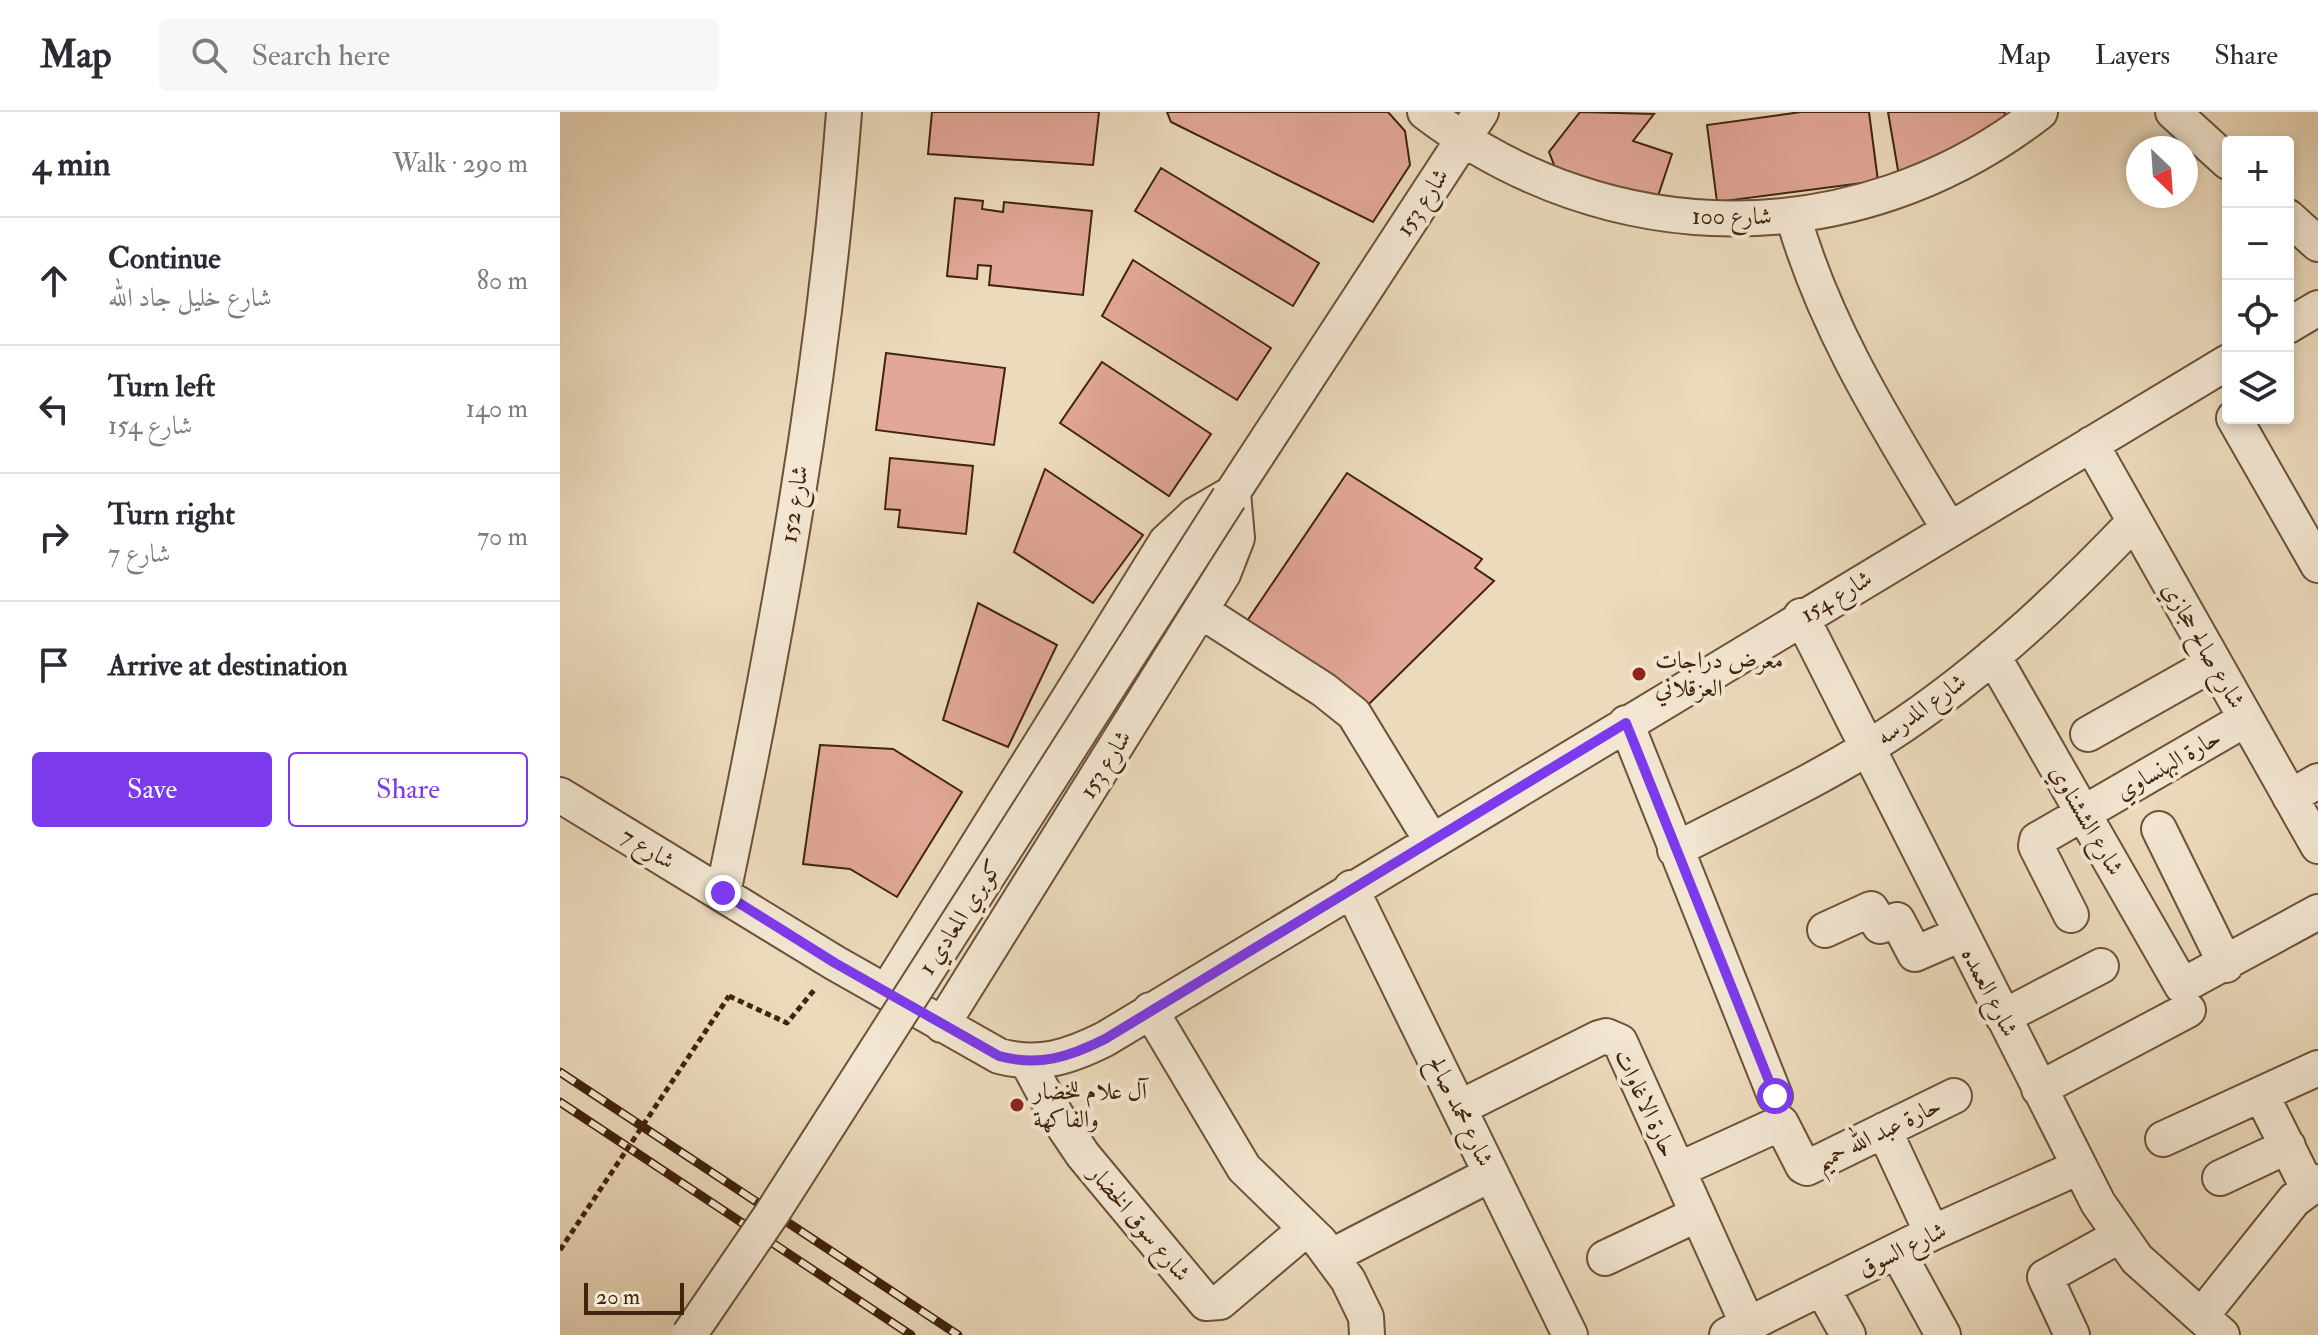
<!DOCTYPE html>
<meta charset="utf-8">
<style>
body{margin:0;font-family:"IM FELL Double Pica",Amiri,serif;background:#f7f7f7;color:#2b2b33}
.controls{position:absolute;right:24px;top:24px;display:grid;overflow:hidden;border-radius:8px;box-shadow:0 4px 12px #0003}
.controls button{width:72px;height:72px;display:grid;place-items:center;padding:0;border:0;border-bottom:2px solid #e1e1e2;background:#fff;color:#2b2b33;font:40px sans-serif}
.compass{position:absolute;left:1566px;top:24px;width:72px;height:72px;border-radius:50%;background:#fff;box-shadow:0 4px 12px #0003;rotate:155deg}
.scale{position:absolute;left:24px;bottom:20px;width:100px;box-sizing:border-box;padding-left:8px;border:4px solid #41240b;border-top:0;font-size:22px;line-height:28px;white-space:nowrap;color:#41240b;-webkit-text-stroke:6px #f3e7d3;paint-order:stroke}
.stop{position:absolute;width:24px;height:24px;margin:-18px;border:6px solid #7c3aed;border-radius:50%;background:#fff}
.stop.end{background:#7c3aed;border-color:#fff;box-shadow:0 2px 8px #0008}
.list{margin:0;padding:0;list-style:none}
h2{display:flex;justify-content:space-between;align-items:center;height:104px;margin:0;padding:0 32px;font-size:34px}
h2 small{font-size:26px;font-weight:400;color:#7c7c81}
.list li{display:grid;grid-template-columns:52px 1fr auto;gap:24px;align-items:center;box-sizing:border-box;height:128px;padding:0 32px;border-top:2px solid #e1e1e2}
.list b{display:block;font-size:30px;white-space:nowrap}
.list p{margin:0;font-size:26px;white-space:nowrap;color:#7c7c81}
.list em{font-size:26px;font-style:normal;color:#7c7c81}
.actions{display:flex;gap:16px;padding:24px 32px}
.actions a{flex:1;padding:18px 0;border:2px solid #7c3aed;border-radius:8px;text-align:center;font-size:28px;color:#7c3aed}
.actions .main{background:#7c3aed;color:#fff}
.icon{flex:none;width:44px;height:44px;fill:none;stroke:currentColor;stroke-width:2;stroke-linecap:round;stroke-linejoin:round}
.map{position:relative;flex:none;width:1758px;height:1223px;overflow:hidden}
header{display:flex;align-items:center;gap:48px;box-sizing:border-box;height:112px;padding:0 40px;background:#fff;border-bottom:2px solid #e1e1e2}
header strong{font-size:38px}
nav{display:flex;gap:44px;margin-inline-start:auto;font-size:28px}
.search{width:560px;height:72px;background:#f7f7f7;display:flex;align-items:center;gap:20px;box-sizing:border-box;padding:0 28px;border-radius:8px;color:#7c7c81;font-size:30px}
main{display:flex}
aside{flex:1;background:#fff}
.map>svg:first-child{display:block}
.building{fill:#e2a798;stroke:#41240b;stroke-width:2}
.lines{fill:none;stroke-linecap:round;stroke-linejoin:round}
.minor-casing{stroke:#6c5237;stroke-width:38}
.path{stroke:#41240b;stroke-width:5;stroke-dasharray:6 4;stroke-linecap:butt}
.minor{stroke:#f3e7d3;stroke-width:34}
.rail-casing{stroke:#41240b;stroke-width:9}
.rail{stroke:#f3e7d3;stroke-width:6;stroke-dasharray:18;stroke-linecap:butt}
.minor-bridge-casing{stroke:#6c5237;stroke-width:38;stroke-linecap:butt}
.path-bridge{stroke:#41240b;stroke-width:5;stroke-dasharray:6 4;stroke-linecap:butt}
.minor-bridge{stroke:#f3e7d3;stroke-width:34}
.route{stroke:#7c3aed;stroke-width:10}
.poi-dot{fill:#8f2418;stroke:#f3e7d3;stroke-width:3}
.labels{text-anchor:middle;stroke-width:8;stroke-linejoin:round;paint-order:stroke}
.street-label{font-size:24px;fill:#41240b;stroke:#f3e7d3}
.poi-label{font-size:24px;fill:#41240b;stroke:#f3e7d3;text-anchor:start}
</style>
<header>
<strong>Map</strong>
<div class="search"><svg class="icon" aria-label="search" viewBox="0 0 24 24"><circle cx="10" cy="10" r="6"/><path d="M15 15l6 6"/></svg>Search here</div>
<nav><a>Map</a><a>Layers</a><a>Share</a></nav>
</header>
<main>
<aside>
<h2>4 min<small>Walk · 290 m</small></h2>
<ul class="list">
<li><svg class="icon" aria-label="ahead" viewBox="0 0 24 24"><path d="M12 20V5M6 11l6-6 6 6"/></svg><div><b>Continue</b><p>شارع خليل جاد الله</p></div><em>80 m</em></li>
<li><svg class="icon" aria-label="left" viewBox="0 0 24 24"><path d="M17 20v-9H6M10 6l-5 5 5 5"/></svg><div><b>Turn left</b><p>شارع 154</p></div><em>140 m</em></li>
<li><svg class="icon" aria-label="right" viewBox="0 0 24 24"><path d="M7 20v-9h11M14 6l5 5-5 5"/></svg><div><b>Turn right</b><p>شارع 7</p></div><em>70 m</em></li>
<li><svg class="icon" aria-label="arrive" viewBox="0 0 24 24"><path d="M6 21V4h12l-3 4 3 4H6"/></svg><div><b>Arrive at destination</b></div></li>
</ul>
<div class="actions"><a class="main">Save</a><a>Share</a></div>
</aside>
<div class="map">
<svg width="1758" height="1223" viewBox="0 0 1758 1223">
<rect width="100%" height="100%" fill="#ecdabc"/>
<filter id="stains"><feTurbulence type="fractalNoise" baseFrequency=".0025" numOctaves="4"/><feColorMatrix values="0 0 0 0 .2 0 0 0 0 .09 0 0 0 0 .02 0 0 0 .5 -.17"/></filter>
<radialGradient id="worn" r=".72"><stop offset=".6" stop-color="#630" stop-opacity="0"/><stop offset="1" stop-color="#630" stop-opacity=".3"/></radialGradient>
<path class="building" d="M372 0H539L533 53 368 42Z
M607 0H828L845 19 850 53 813 110 611 10Z
M1020 0 1094 2 1073 29 1112 42 1093 99 1000 68 989 40Z
M1241 0H1309L1318 69 1157 90 1147 13Z
M1328 0H1445L1444 7 1392 41 1339 64Z
M601 56 759 151 733 194 575 99Z
M395 86 423 89 422 97 443 100 444 90 532 99 523 183 429 173 431 154 418 153 417 167 387 164Z
M573 148 711 236 677 288 542 204Z
M326 241 445 256 434 333 316 318Z
M542 250 651 322 609 384 500 311Z
M330 346 413 354 406 422 338 415 340 398 325 397Z
M485 357 583 423 533 491 454 440Z
M787 361 922 447 915 456 934 469 808 593 685 512Z
M418 491 497 533 448 635 383 608Z
M260 633 333 637 402 680 337 785 290 757 243 752Z"/>
<g class="lines">
<g class="minor-casing">
<path id="minor" d="M865 0C1049 141 1296 143 1480 0
M1613 0 1668 50
M1233 104C1266 219 1328 315 1389 417
M1728 105 1758 132
M1728 214 1758 196
M1674 306 1758 453
M1531 332 1758 734
M669 386 921 0
M641 499 764 578 794 602 871 728
M1241 504 1538 1091 1577 1147 1662 1223
M1433 544 1622 874 1758 800
M1066 611 1215 984
M1528 622 1654 551
M0 683 275 851 439 944C479 955 509 945 545 927L1668 250
M1730 685 1758 669
M1599 717 1666 853
M1115 738C1180 704 1248 673 1309 635 1408 574 1494 494 1574 410
M791 776 1010 1223
M163 781C217 523 264 263 284 0
M1511 803 1476 734 1477 728 1686 607
M1265 818 1311 797 1320 814 1337 808 1355 842 1401 822
M327 879 606 430 635 403 673 381 677 426 663 462 382 913
M590 898 684 1056 760 1130 788 1168 806 1205 807 1223
M1443 905 1541 854
M468 951 496 1003 523 1043 646 1191 660 1190 746 1117
M1479 977 1628 898
M1701 982 1748 1076
M899 996 1039 926 1046 924 1060 930 1188 1213
M1324 1018 1372 1121
M1603 1027 1758 956
M1118 1058 1221 1011 1243 1054 1247 1056 1394 984
M1660 1066 1728 1034
M1337 1139 1383 1223
M772 1144 931 1062
M1045 1146 1138 1102
M1262 1176 1288 1223
M1643 1202 1734 1088 1758 1070
M1167 1223 1372 1121 1519 1055
M1512 1223 1485 1165 1559 1124"/>
</g>
<path class="path" d="M169 884 227 911 255 877"/>
<use href="#minor" class="minor"/>
<g class="rail-casing">
<path id="rail" d="M0 960 398 1223
M0 990 351 1223"/>
</g>
<use href="#rail" class="rail"/>
<g class="minor-bridge-casing">
<path id="minor-bridge" d="M129 1223 211 1103 669 386"/>
</g>
<path class="path-bridge" d="M0 1138 169 884"/>
<use href="#minor-bridge" class="minor-bridge"/>
</g>
<g class="lines">
<path class="route" d="M163 781 275 851 439 944C479 955 509 945 545 927L1066 611 1215 984"/>
</g>
<g class="poi-dot">
<circle cx="1079" cy="562" r="8"/>
<circle cx="457" cy="993" r="8"/>
</g>
<g class="labels">
<g class="street-label">
<text transform="translate(862 90) rotate(-57)" y="8">شارع 153</text>
<text x="1172" y="112">شارع 100</text>
<text transform="translate(234 392) rotate(-81)" y="8">شارع 152</text>
<text transform="translate(1276 484) rotate(-31)" y="8">شارع 154</text>
<text transform="translate(1644 533) rotate(60)" y="8">شارع صالح حجازي</text>
<text transform="translate(1361 597) rotate(-36)" y="8">شارع المدرسه</text>
<text transform="translate(545 652) rotate(-58)" y="8">شارع 153</text>
<text transform="translate(1608 652) rotate(-30)" y="8">حارة البهنساوي</text>
<text transform="translate(1527 708) rotate(60)" y="8">شارع الششناوي</text>
<text transform="translate(88 736) rotate(31)" y="8">شارع 7</text>
<text transform="translate(400 805) rotate(-57)" y="8">كوبري المعادي 1</text>
<text transform="translate(1430 880) rotate(63)" y="8">شارع العمده</text>
<text transform="translate(1086 991) rotate(65)" y="8">حارة الاغاوات</text>
<text transform="translate(901 999) rotate(64)" y="8">شارع محمد صالح</text>
<text transform="translate(1318 1021) rotate(-26)" y="8">حارة عبد الله حميم</text>
<text transform="translate(580 1111) rotate(50)" y="8">شارع سوق الخضار</text>
<text transform="translate(1342 1137) rotate(-26)" y="8">شارع السوق</text>
</g>
<g class="poi-label">
<text x="1095" y="556">معرض دراجات<tspan x="1095" dy="28">العزقلاني</tspan></text>
<text x="473" y="987">آل علام للخضار<tspan x="473" dy="28">والفاكهة</tspan></text>
</g>
</g>
<rect width="100%" height="100%" filter="url(#stains)"/>
<rect width="100%" height="100%" fill="url(#worn)"/>
</svg>
<div class="controls">
<button>+</button>
<button>−</button>
<button><svg class="icon" aria-label="locate" viewBox="0 0 24 24"><circle cx="12" cy="12" r="6"/><path d="M12 2v4M12 18v4M2 12h4M18 12h4"/></svg></button>
<button><svg class="icon" aria-label="layers" viewBox="0 0 24 24"><path d="M12 4l9 5-9 5-9-5zM3 14l9 5 9-5"/></svg></button>
</div>
<svg class="compass" viewBox="-18 -18 36 36"><path d="M0-13l5 13h-10z" fill="#e53935"/><path d="M0 13l5-13h-10z" fill="#7c7c81"/></svg>
<div class="scale">20 m</div>
<div class="stop" style="left:1215px;top:984px"></div>
<div class="stop end" style="left:163px;top:781px"></div>
</div>
</main>
